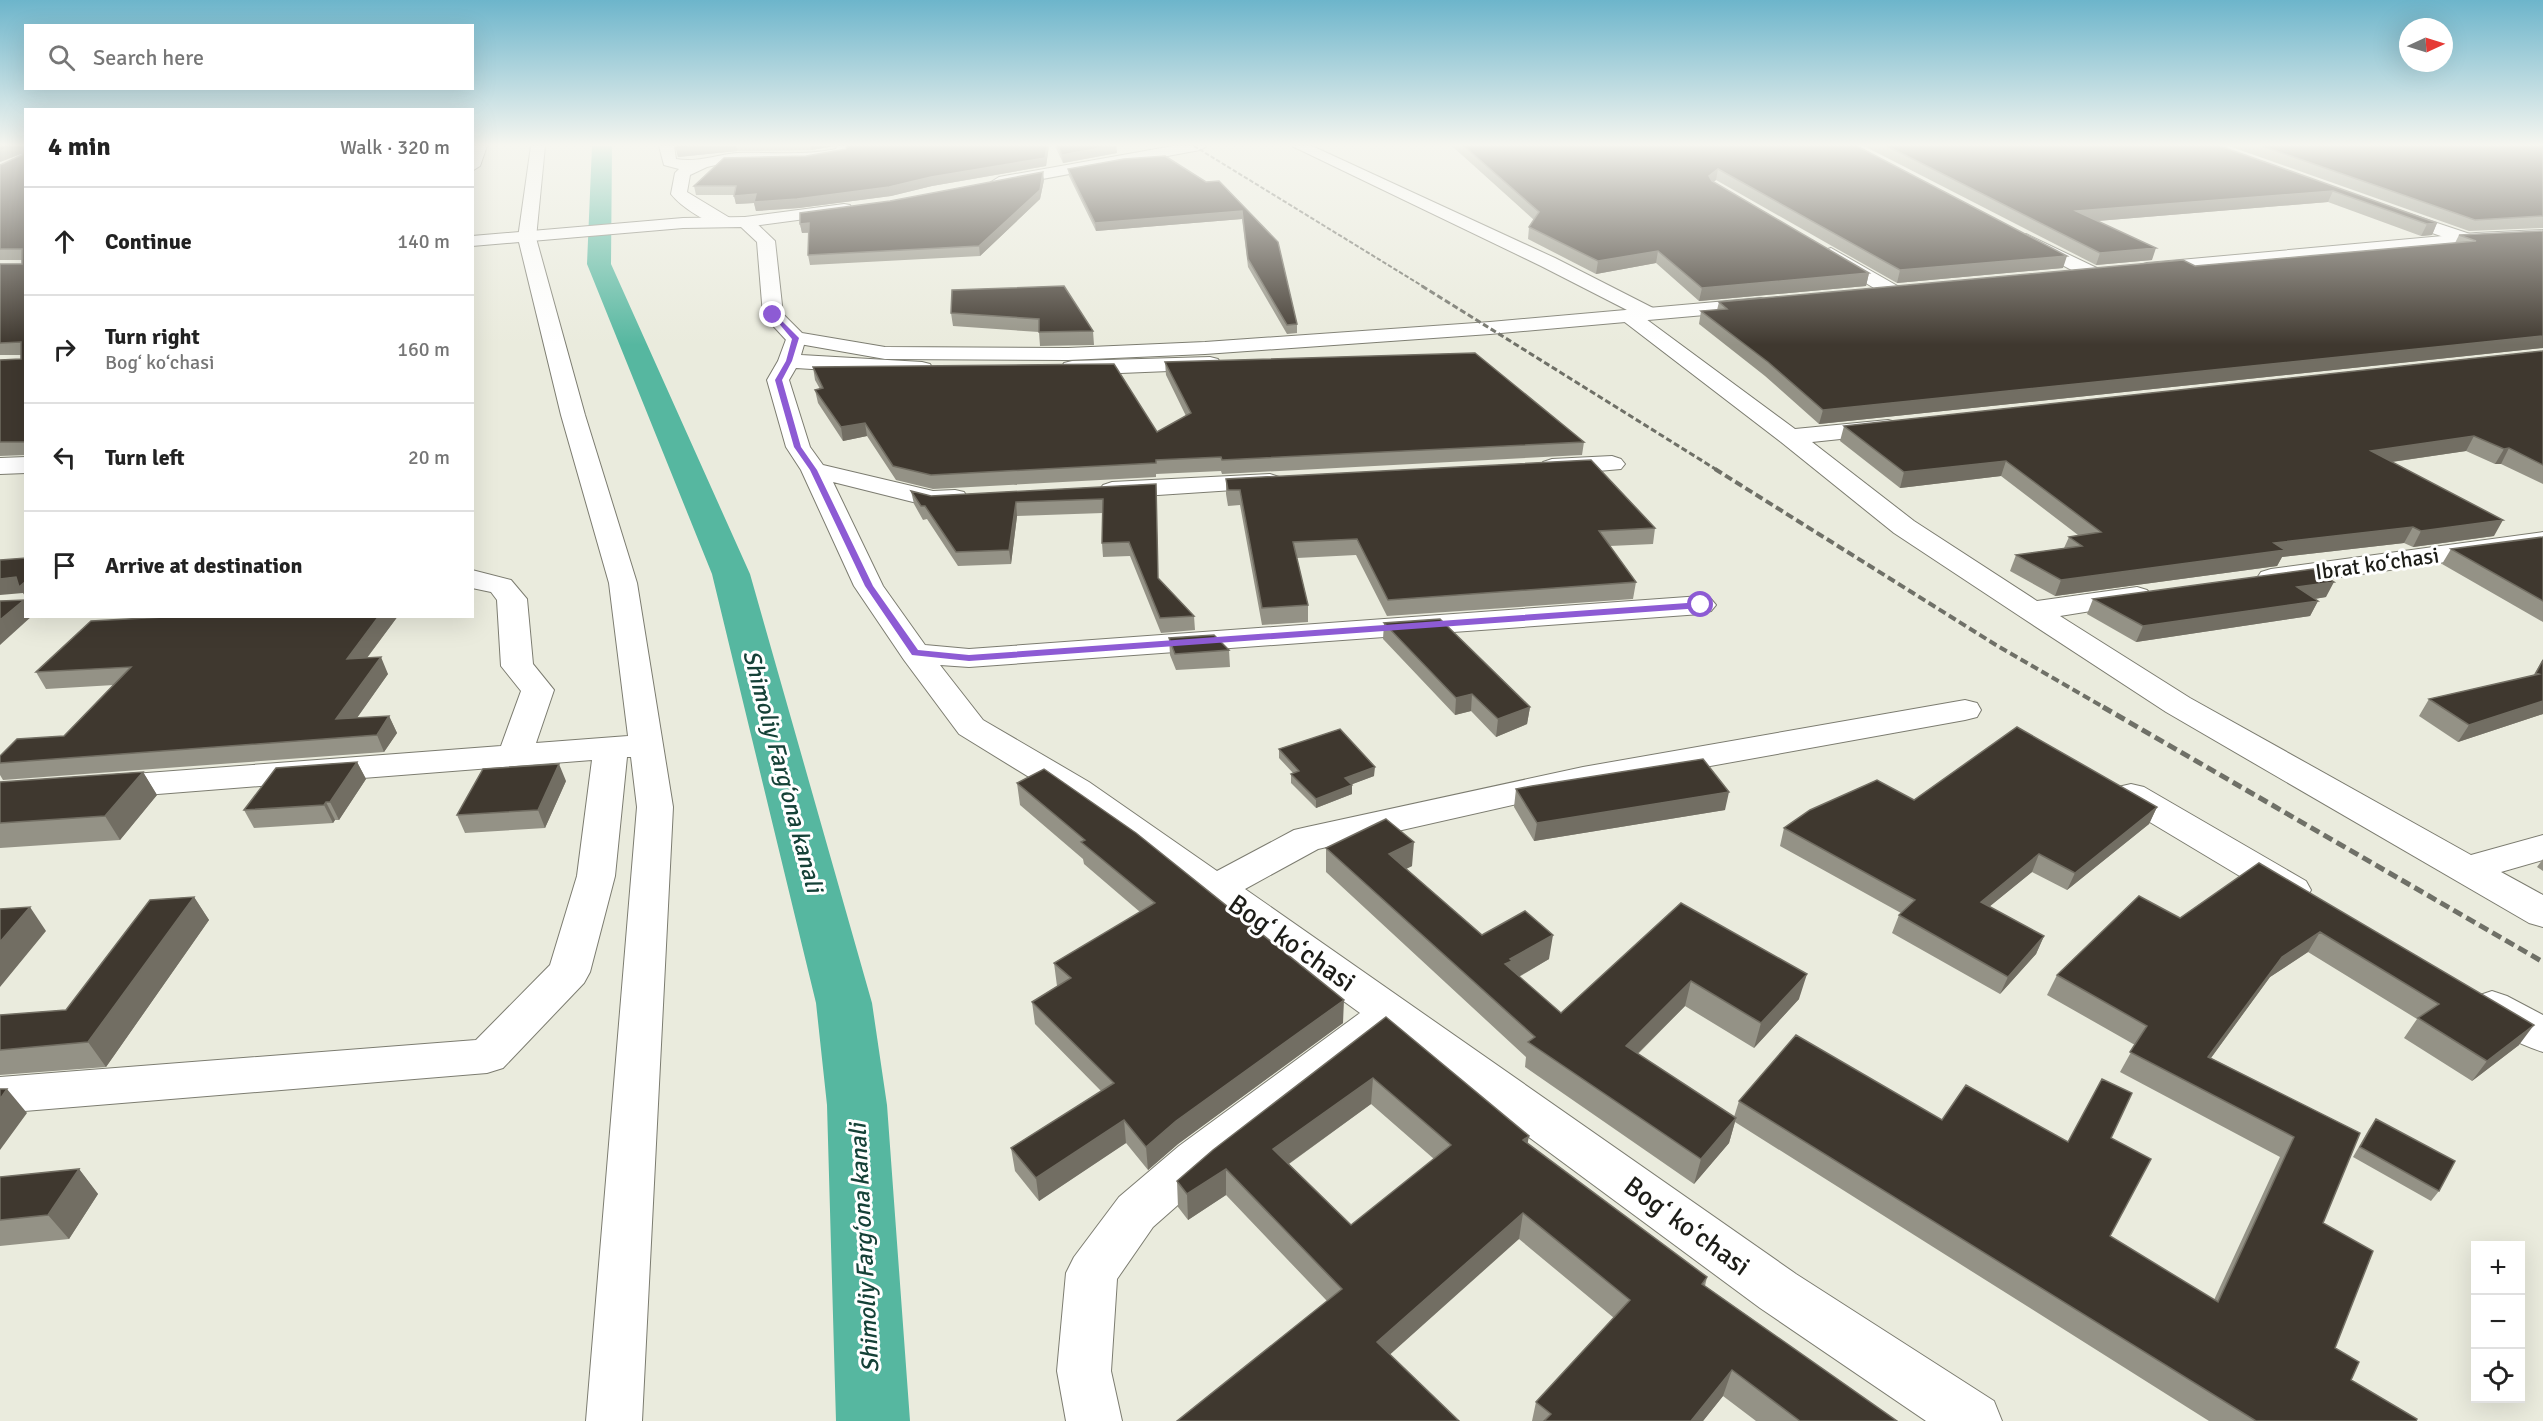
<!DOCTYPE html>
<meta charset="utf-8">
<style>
body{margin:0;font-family:Signika,sans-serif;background:#f6f6f6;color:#222}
.controls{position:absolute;right:18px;bottom:18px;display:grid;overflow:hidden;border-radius:0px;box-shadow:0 6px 24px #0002}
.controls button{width:54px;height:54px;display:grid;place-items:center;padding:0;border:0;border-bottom:2px solid #e0e0e0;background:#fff;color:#222;font:30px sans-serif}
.compass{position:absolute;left:2399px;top:18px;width:54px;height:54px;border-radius:50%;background:#fff;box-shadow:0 6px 24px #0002;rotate:86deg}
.stop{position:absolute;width:18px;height:18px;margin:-14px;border:4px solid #8d5bd4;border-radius:50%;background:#fff}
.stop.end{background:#8d5bd4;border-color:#fff;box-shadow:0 2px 6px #0008}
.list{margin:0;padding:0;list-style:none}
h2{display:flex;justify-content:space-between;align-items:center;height:78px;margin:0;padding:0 24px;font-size:26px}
h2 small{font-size:20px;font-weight:400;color:#767676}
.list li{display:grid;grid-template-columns:39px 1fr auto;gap:18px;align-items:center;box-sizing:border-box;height:108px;padding:0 24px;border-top:2px solid #e0e0e0}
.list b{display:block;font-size:22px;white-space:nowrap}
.list p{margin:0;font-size:20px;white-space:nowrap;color:#767676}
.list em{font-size:20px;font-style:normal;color:#767676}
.icon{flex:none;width:33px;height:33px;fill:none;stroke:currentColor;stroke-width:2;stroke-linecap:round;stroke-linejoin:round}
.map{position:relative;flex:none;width:2543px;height:1421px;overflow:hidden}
.search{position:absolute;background:#fff;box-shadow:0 6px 24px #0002;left:24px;top:24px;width:450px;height:66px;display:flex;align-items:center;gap:15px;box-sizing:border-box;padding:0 21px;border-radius:0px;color:#767676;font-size:22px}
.panel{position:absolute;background:#fff;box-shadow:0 6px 24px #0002;left:24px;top:108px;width:450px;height:510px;border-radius:0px}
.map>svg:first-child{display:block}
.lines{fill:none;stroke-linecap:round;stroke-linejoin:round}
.canal{fill:#56b7a0;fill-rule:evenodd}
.minor-casing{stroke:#7c7c70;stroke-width:2}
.major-casing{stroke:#7c7c70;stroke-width:2}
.minor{fill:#fff;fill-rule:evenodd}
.major{fill:#fff;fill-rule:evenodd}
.rail-far3{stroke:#6f7067;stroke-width:2;stroke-dasharray:4.5 2;stroke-linecap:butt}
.rail-far2{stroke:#6f7067;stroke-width:3;stroke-dasharray:6 3;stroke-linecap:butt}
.rail-far1{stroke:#6f7067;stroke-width:4;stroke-dasharray:8 4;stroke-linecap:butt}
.rail{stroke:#6f7067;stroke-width:5;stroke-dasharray:10 5;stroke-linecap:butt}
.wall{fill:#949286;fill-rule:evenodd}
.shaded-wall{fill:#726e63}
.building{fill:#3f382f;stroke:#726e63;stroke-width:1.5;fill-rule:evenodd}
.route{fill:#8d5bd4}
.labels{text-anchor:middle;stroke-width:6;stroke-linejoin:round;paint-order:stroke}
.street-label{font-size:22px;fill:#1d1d18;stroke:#fff}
.water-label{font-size:24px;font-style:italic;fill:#154137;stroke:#fff}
.near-street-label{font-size:27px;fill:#1d1d18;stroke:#fff}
</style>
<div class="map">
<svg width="2543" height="1421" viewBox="0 0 2543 1421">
<rect width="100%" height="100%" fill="#eaebdd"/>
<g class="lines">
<path class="canal" d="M592 146H612L611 264 750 574 872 1003 887 1105 910 1421H836L827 1105 816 1003 712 574 587 264Z"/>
<g class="minor-casing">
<path id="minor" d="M472 146H487L480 166 472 171Z
M531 146H545L536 238 585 415 637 583 673 807 642 1421H586L637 807 631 757H627L615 876 590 972 584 983 503 1068 487 1073 0 1113V1077L476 1040 550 965 577 876 592 760 107 798 94 795 89 787 94 779 107 776 501 746 521 691 501 666 497 600 491 592 472 588V570L511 580 527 599 533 664 554 690 536 743 628 736 609 583 561 415 518 238Z
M659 146H674L676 159C697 163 715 155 737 153 770 152 803 156 836 149L837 146H852L847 155 807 162 720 164 707 167 690 175 687 192 730 218 733 222 730 226 724 227C707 223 682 208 671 194L675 173 679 169 664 165Z
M1173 146H1207L1200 150 999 187 991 182 999 177Z
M1292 146H1312L1555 258 1657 310 1660 314 1657 318 1646 319 1795 429 1888 420 1896 422 1900 427 1896 432 1888 434 1812 442 1914 521 2037 601 2137 587 2147 590 2152 596 2147 602 2060 616 2190 698 2471 855 2543 835V860L2501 872 2543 895V927L2529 923 2166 712 2021 617 1894 533 1781 442 1622 320 1619 316 1622 312 1627 310 1541 266Z
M844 204 850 205 852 209 850 213 745 227 739 226 736 222 739 218 745 217Z
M2392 208 2473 235 2476 239 2473 243H2461L2386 217 2383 213 2386 209Z
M2026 234 2101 270 2103 274 2101 278H2087L2020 243 2017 239 2020 235Z
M1831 248 1901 288 1904 292 1901 296H1887L1825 258 1822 254 1825 250Z
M795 332 802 334 806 338 801 355 922 362 930 364 933 369 930 374 922 376 796 368 789 380 810 447 823 465 933 491 955 490 964 492 968 498 964 504 933 507 833 482 883 586 925 645 969 649 1701 596 1711 599 1716 605 1711 611 1701 614 969 667 940 665 983 720 1089 782 1217 871 1294 830 1307 827 1583 767 1965 700 1977 703 1981 710 1977 717 1965 720 1583 789 1318 849 1245 889 1796 1274 1994 1401 2002 1421H1926L1760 1308 1391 1035 1213 1174 1153 1227 1117 1279 1111 1371 1122 1421H1066L1057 1371 1066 1273 1074 1257 1119 1197 1179 1146 1360 1013 1063 798 959 734 904 660 854 586 801 470 786 447 767 380 778 361 788 334Z
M1210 357 1218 359 1221 364 1218 369 1072 375 1064 373 1061 368 1064 363 1072 361Z
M1612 456 1621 459 1625 464 1621 469 1552 475 1543 472 1539 467 1543 462 1552 459Z
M26 457V473L0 474V458Z
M1270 474 1279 477 1283 482 1279 487 1112 498 1103 495 1099 490 1103 485 1112 482Z
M2543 532V548L2271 587 2261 584 2257 578 2261 572 2271 569Z
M2131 784 2144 787 2306 881 2311 890 2306 899 2292 903 2278 899 2118 803 2113 795 2118 787Z
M2492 991 2507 996 2543 1015V1052C2521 1045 2482 1027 2471 1007L2477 996Z"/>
</g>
<g class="major-casing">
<path id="major" d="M745 217 751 218 775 241 783 314 802 333 885 347 1068 348 1205 342 1490 322 1761 298 1768 300 1771 304 1768 308 1761 310 1490 334 1205 354 1068 360 885 359 788 342 763 315 757 242 741 227 683 228 472 246V236L683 218Z
M2543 230V240L2476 243 2147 275 2140 273 2138 269 2140 265 2147 263 2476 233Z"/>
</g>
<use href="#minor" class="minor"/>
<use href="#major" class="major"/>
<path class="rail-far3" d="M1194 146 1424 287"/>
<path class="rail-far2" d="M1422 286 1717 470"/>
<path class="rail-far1" d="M1715 469 1996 645 2105 708"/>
<path class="rail" d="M2103 707 2543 962"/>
</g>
<path class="wall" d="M26 146V455L0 456V360L21 359V355H0V264H22V260H0V165L22 155 23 153 0 162Z
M676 146H835L811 150 737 151 678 157Z
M847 146H1049L1046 166 932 186 891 196 799 208 756 211 754 203 736 204 734 195H696L694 186 806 156 846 149Z
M1055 146H1116L1117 153 1063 163Z
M1452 146H1857L2063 268 1897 283 1716 180 1713 182 1869 273 1866 286 1699 301 1656 263 1596 274 1528 239 1529 227 1534 220Z
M1864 146H2220L2437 223 2432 235 2421 236 2328 202 2097 221 2152 260 2096 265Z
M2229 146H2543V228L2469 231Z
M1165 156 1278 242 1297 324V333L1287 334 1248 267 1242 219 1096 231 1069 176 1068 169Z
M1044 180 1040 199 980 256 810 265 808 255 809 233H802L800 224 890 201Z
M2543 231V348L1819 424 1765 376 1699 324 1701 311 1717 310 1719 302 2195 266 2455 243 2459 235Z
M952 290 1093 331 1094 345 1040 346 1039 332 953 326 951 313Z
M2543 351V484L2501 464H2495L2466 451 2392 462 2494 536 2413 547 2404 543 2282 557 2277 566 2055 596 2010 571 2016 555 2064 548 2069 537 2078 535 2001 476 1900 488 1840 441 1844 426Z
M1165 362 1584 442 1582 455 1222 474 1221 471 1156 474V477L933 489 896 480 867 436 843 441 818 403 815 390 820 389 815 380 813 367 1157 432 1186 416 1166 375Z
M1226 479 1655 528 1653 544 1610 546 1636 582 1633 599 1387 616 1356 555 1297 558 1308 605V622L1262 625 1240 505 1228 506 1226 494Z
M1156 484 1158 579 1194 616 1195 630 1161 633 1130 556 1103 557 1102 543 1103 513 1017 516 1011 564 958 566 927 519 923 520 914 504 911 491 931 496Z
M2543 537V622L2442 564 2451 549Z
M2326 597 2315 599 2318 601 2310 616 2136 642 2087 614 2093 599Z
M183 616H398L367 658 388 674 357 718 389 716 397 733 384 752 3 780 0 775V756L64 736 114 685 46 689 36 672Z
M1384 623 1530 707 1527 724 1496 737 1471 711 1455 715 1383 639Z
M1169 638 1229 650 1230 667 1176 670 1170 655Z
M2543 659V714L2458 742 2419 716 2429 699 2533 676Z
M1279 749 1374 776 1352 784V794L1316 808 1291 783V774L1293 773 1279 758Z
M357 762 366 779 339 820H335L333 823 254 828 244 810Z
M143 772 157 795 120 840 0 848V782Z
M566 781 545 828 465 833 457 815Z
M1017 783 1343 1023 1178 1144 1148 1170 1126 1143 1039 1201 1015 1171 1011 1148 1101 1091 1035 1024 1032 1002 1057 986 1054 963 1140 912 1084 864 1083 859 1020 805Z
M1516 789 1725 810 1534 841 1514 807Z
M1914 800 2157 807 2149 824 2067 890 2032 872 1989 907 2044 936 2036 954 2000 994 1892 933 1899 915 1901 913 1780 846 1784 828Z
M1326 848 1412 866 1406 869 1482 935 1549 959 1519 977 1561 1013 1681 903 1799 999 1754 1048 1685 1006 1638 1054 1734 1117 1739 1101 1942 1120 2068 1142 2111 1138 2110 1236 2214 1300 2280 1157 2120 1072 2135 1045 2047 995 2057 975 2180 918 2259 863 2519 1045 2472 1081 2404 1038 2417 1019 2308 952 2270 977 2211 1058 2360 1133 2323 1223 2335 1348 2351 1380 2416 1421H2209L1735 1122 1729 1143 1694 1184 1525 1067 1526 1057 1326 872Z
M2543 859V871L2537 867Z
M194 897 209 920 106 1067 0 1075V1015L66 1010Z
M1386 1017 1527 1143 1707 1277 1705 1286 1897 1421H1756L1723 1396 1703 1421H1532L1536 1402 1614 1318 1519 1239 1327 1301 1226 1195 1188 1220 1178 1207 1177 1181ZM1371 1104 1434 1159 1351 1225 1289 1164Z
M2376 1119 2439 1191 2431 1201 2353 1157 2369 1129Z
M79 1169 98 1194 69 1239 0 1246V1177Z"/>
<path class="shaded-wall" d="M11 146H26V152L0 162V151Z
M701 146H736L737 151 678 157 676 149Z
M810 146H835L811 150Z
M1049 146 1046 166 932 186 891 196 799 208 756 211 754 203 736 204 734 196Z
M1111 146H1116L1117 153 1063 163 1062 155Z
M1718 169 1716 180 1707 187 1709 176Z
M1043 172 1044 180 1040 199 980 256 979 246Z
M2333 191 2328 202 2073 223 2076 211Z
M1242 211V219L1096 231 1095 223Z
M809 223 811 232 802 233 800 224Z
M2437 223 2432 235 2421 236 2427 224Z
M2156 248 2152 260 2096 265 2100 253Z
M1658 251 1656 263 1596 274 1598 261Z
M2067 256 2063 268 1897 283 1900 270Z
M1869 273 1866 286 1699 301 1702 288Z
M2543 336V348L1819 424 1823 410Z
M865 423 867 436 843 441 841 427Z
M2474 436 2466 451 2363 466 2371 451Z
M2509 448 2501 464H2495L2504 449Z
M2006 461 2001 476 1900 488 1904 472Z
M1016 502 1017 516 1011 564 1009 550Z
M2503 520 2494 536 2413 547 2421 531Z
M2413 527 2404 543 2282 557 2277 566 2055 596 2061 580 2274 543Z
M16 577 26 581V598L23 593 0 595V579Z
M2334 582 2326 597 2289 603 2297 587Z
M24 600 26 603V616H32L0 645V620Z
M2318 601 2310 616 2136 642 2143 626Z
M379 616H398L354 675 347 659Z
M381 657 388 674 344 736 336 719Z
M1472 694 1471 711 1455 715 1456 698Z
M2543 701V714L2458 742 2469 725Z
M1530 707 1527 724 1496 737 1498 719Z
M389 716 397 733 384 752 377 735Z
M357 762 366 779 339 820 330 802Z
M559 764 566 781 545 828 538 810Z
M1375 767 1374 776 1345 787V778Z
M143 772 157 795 120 840 105 816Z
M1352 785V794L1316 808V799Z
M1729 792 1725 810 1534 841 1537 823Z
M326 802 335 820 333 823 324 805Z
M2157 807 2149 824 2067 890 2075 873Z
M1414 842 1412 866 1387 878 1389 854Z
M2039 854 2032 872 1974 919 1981 902Z
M194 897 209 920 106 1067 88 1042Z
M30 907 46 931 0 987V942Z
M2320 932 2308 952 2270 977 2197 1077 2208 1057 2282 957Z
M1553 935 1549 959 1509 982 1505 964 1510 959Z
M2044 936 2036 954 2000 994 2008 977Z
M1807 974 1799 999 1754 1048 1761 1023Z
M1691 981 1685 1006 1620 1071 1626 1046Z
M1344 1000 1343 1023 1178 1144 1148 1170 1146 1147 1176 1121Z
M2534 1025 2519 1045 2472 1081 2487 1061Z
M1373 1078 1371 1104 1273 1175V1149Z
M7 1089 27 1113 0 1150V1099Z
M1736 1118 1729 1143 1694 1184 1701 1159Z
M1124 1120 1126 1143 1039 1201 1036 1178Z
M1529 1136 1524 1162 1523 1140Z
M79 1169 98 1194 69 1239 48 1215Z
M1226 1169V1195L1188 1220 1187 1194Z
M1523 1213 1519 1239 1375 1368 1377 1342Z
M1732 1370 1723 1396 1703 1421H1691Z"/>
<path class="building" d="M0 146H11L0 151Z
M23 146H26V442H0V360L21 359V342L0 343V264H22V249H0V165L22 155Z
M676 146H701L676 149Z
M847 146H1047L1045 158 931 177 889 187 797 199 754 202 756 194 734 196 736 186H694L724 158 806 156 846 149Z
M1058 146H1111L1062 155Z
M1464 146H1857L2067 256 1900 270 1718 169 1709 176 1712 181 1869 273 1702 288 1658 251 1598 261 1529 227 1539 212Z
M1887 146H2220L2437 223 2427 224 2333 191 2076 211 2156 248 2100 253Z
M2262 146H2543V216L2475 220Z
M1165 156 1206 182 1219 181 1278 242 1297 324 1287 325 1248 259 1242 211 1095 223 1068 169 1124 159Z
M1043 172 1040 190 979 246 808 255 809 223 800 224V213L890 201Z
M2543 231V336L1823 410 1768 362 1701 311 1727 309 1719 302 2183 260 2195 266 2476 241 2459 235Z
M1064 286 1093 331 1039 332V319L951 313 952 290Z
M2543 351V465L2509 448 2504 449 2474 436 2371 451 2503 520 2421 531 2413 527 2274 543 2285 550 2061 580 2016 555 2082 546 2069 537 2101 532 2006 461 1904 472 1844 426Z
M1475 353 1584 442 1222 460 1221 457 1156 460V463L931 475 893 466 865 423 841 427 815 390 823 388 813 367 1114 364 1157 432 1191 413 1165 362Z
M1591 460 1655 528 1599 531 1636 582 1388 600 1357 539 1293 542 1308 605 1262 608 1240 490H1228L1226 479Z
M1156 484 1158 578 1194 616 1160 618 1129 542 1102 543 1103 499 1016 502 1009 550 956 552 925 506H921L911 491 931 496Z
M2543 537V601L2451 549Z
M26 558V581L19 587 16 577 0 579V560Z
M2313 569 2334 582 2297 587 2318 601 2143 626 2093 599Z
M24 600 0 620V601Z
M183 616H379L347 659 381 657 336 719 389 716 377 735 0 763V756L17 739 64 736 131 667 36 672 91 621Z
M1440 619 1530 707 1498 719 1472 694 1456 698 1384 623Z
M1214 635 1229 650 1175 654 1169 638Z
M2543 660V701L2469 725 2429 699 2539 674 2536 673Z
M2017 727 2157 807 2075 873 2039 854 1981 902 2044 936 2008 977 1899 915 1915 900 1784 828 1810 810 1877 780 1914 800Z
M1340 729 1375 767 1345 778 1352 785 1316 799 1291 774 1299 771 1279 749Z
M1703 759 1729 792 1537 823 1516 789 1532 786Z
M357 762 330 802H326L324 805 244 810 276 768Z
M559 764 538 810 457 815 483 769Z
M1044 769 1136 833 1344 1000 1176 1121 1146 1147 1124 1120 1036 1178 1011 1148 1114 1083 1032 1002 1071 978 1054 963 1155 903 1081 842 1085 840 1017 783Z
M143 772 105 816 0 823V782Z
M1386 819 1414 842 1389 854 1482 935 1525 911 1553 935 1510 959 1512 961 1505 964 1561 1013 1681 903 1807 974 1761 1023 1691 981 1626 1046 1736 1118 1701 1159 1528 1042 1535 1037 1326 848Z
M2259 863 2534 1025 2487 1061 2418 1018 2439 1004 2320 932 2282 957 2208 1057 2360 1133 2323 1223 2373 1251 2335 1348 2359 1362 2351 1380 2417 1419 2416 1421H2256L1739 1101 1796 1035 1942 1120 1966 1085 2068 1142 2102 1079 2132 1093 2111 1138 2151 1159 2110 1236 2218 1302 2294 1137 2130 1052 2147 1026 2057 975 2139 896 2180 918Z
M194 897 88 1042 0 1050V1015L66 1010 150 900Z
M30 907 0 942V909Z
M1386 1017 1529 1136 1523 1140 1707 1277 1702 1284 1897 1421H1800L1732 1370 1691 1421H1544L1551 1414 1536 1402 1630 1300 1523 1213 1377 1342 1459 1421H1177L1342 1289 1226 1169 1187 1194 1177 1181 1213 1150ZM1373 1078 1451 1145 1351 1225 1273 1149Z
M0 1089H7L0 1099Z
M2376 1119 2455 1161 2439 1191 2360 1147Z
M79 1169 48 1215 0 1220V1177Z"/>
<linearGradient id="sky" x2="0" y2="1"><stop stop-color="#6db5cb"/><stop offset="0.42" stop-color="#f6f6f0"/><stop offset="1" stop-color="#f6f6f0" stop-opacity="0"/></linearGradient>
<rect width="2543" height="345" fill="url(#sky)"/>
<path class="route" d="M771 314H775L799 338 792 361 782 380 801 447 817 470 873 586 918 650 969 655 1701 602 1705 605 1701 608 969 661 912 655 865 586 810 470 794 447 775 380 786 361 792 339Z"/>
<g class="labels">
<g class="street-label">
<text transform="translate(2377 563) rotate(-8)" y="8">Ibrat koʻchasi</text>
</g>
<g class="water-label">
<text transform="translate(783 771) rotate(75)" y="8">Shimoliy Fargʻona kanali</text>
<text transform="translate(864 1248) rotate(-93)" y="8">Shimoliy Fargʻona kanali</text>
</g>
<g class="near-street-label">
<text transform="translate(1292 943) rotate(35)" y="9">Bogʻ koʻchasi</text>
<text transform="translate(1687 1226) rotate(36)" y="9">Bogʻ koʻchasi</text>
</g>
</g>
</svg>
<div class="controls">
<button>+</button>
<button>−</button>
<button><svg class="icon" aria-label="locate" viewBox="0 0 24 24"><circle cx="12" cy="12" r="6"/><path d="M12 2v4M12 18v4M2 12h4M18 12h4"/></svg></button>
</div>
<svg class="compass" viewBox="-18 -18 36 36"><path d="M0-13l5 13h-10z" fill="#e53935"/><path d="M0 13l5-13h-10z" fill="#767676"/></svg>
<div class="stop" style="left:1701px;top:605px"></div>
<div class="stop end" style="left:773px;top:315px"></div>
<div class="search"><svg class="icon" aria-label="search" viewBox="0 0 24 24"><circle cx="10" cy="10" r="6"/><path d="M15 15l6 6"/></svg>Search here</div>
<section class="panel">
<h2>4 min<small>Walk · 320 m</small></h2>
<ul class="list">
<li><svg class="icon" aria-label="ahead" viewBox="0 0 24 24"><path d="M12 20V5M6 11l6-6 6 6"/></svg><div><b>Continue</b></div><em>140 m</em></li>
<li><svg class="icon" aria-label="right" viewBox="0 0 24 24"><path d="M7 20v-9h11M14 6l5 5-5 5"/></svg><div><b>Turn right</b><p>Bogʻ koʻchasi</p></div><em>160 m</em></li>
<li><svg class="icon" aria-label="left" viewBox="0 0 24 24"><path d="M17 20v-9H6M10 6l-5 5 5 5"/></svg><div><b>Turn left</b></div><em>20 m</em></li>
<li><svg class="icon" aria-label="arrive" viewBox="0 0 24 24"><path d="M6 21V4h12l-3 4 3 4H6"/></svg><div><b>Arrive at destination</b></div></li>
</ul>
</section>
</div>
